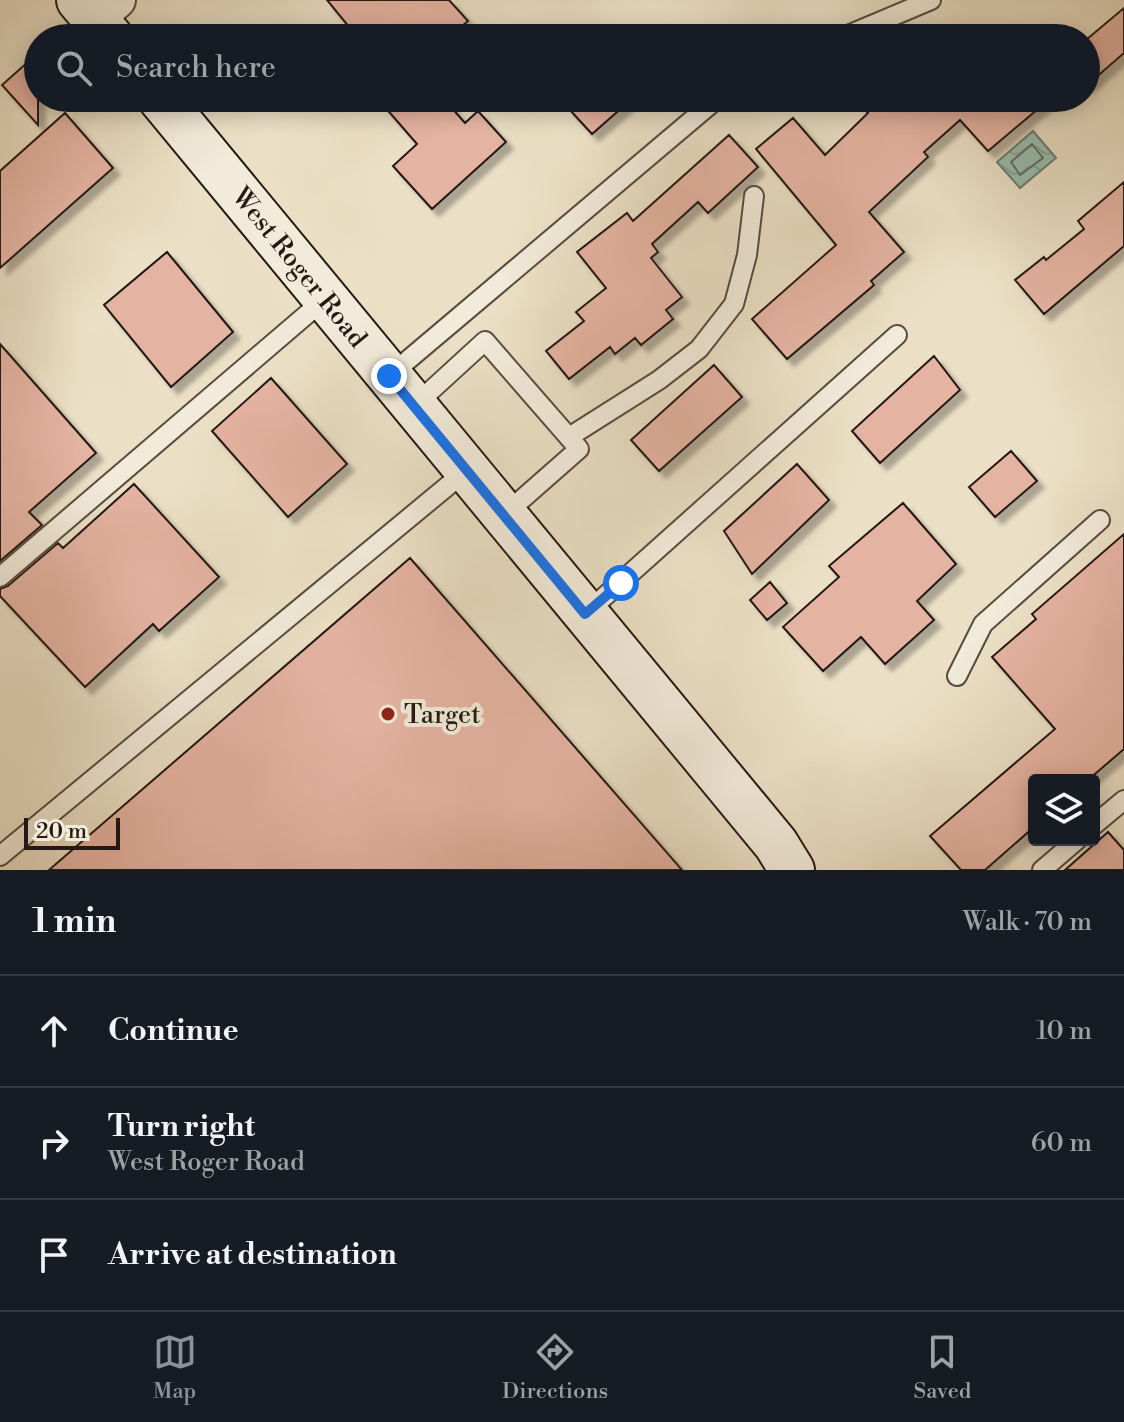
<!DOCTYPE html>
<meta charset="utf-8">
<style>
body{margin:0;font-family:"Libre Bodoni",serif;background:#20242c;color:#f1f3f6}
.controls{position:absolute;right:24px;bottom:24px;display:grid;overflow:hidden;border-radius:8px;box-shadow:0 4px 20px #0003}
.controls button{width:72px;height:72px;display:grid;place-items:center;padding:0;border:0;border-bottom:2px solid #363941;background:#171b24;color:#f1f3f6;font:40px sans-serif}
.scale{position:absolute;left:24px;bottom:20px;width:96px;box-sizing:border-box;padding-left:8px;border:4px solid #241913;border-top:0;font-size:22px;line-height:28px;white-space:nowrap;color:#241913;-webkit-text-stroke:6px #f2ebda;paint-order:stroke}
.stop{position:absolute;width:24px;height:24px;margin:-18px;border:6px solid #1a73e8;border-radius:50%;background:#fff}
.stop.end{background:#1a73e8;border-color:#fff;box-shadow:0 2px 8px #0008}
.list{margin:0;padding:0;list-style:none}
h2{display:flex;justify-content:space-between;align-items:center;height:104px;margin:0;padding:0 32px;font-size:34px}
h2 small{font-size:26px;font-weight:400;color:#9ea1a6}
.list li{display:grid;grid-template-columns:52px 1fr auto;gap:24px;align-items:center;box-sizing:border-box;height:112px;padding:0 32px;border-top:2px solid #363941}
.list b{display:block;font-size:30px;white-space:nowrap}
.list p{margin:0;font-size:26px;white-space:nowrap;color:#9ea1a6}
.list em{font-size:26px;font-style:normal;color:#9ea1a6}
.icon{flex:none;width:44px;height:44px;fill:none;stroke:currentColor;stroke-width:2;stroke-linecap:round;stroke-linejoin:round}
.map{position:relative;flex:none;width:1124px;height:870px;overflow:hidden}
.search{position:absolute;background:#171b24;box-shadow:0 4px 20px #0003;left:24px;right:24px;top:24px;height:88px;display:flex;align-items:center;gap:20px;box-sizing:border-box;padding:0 28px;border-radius:44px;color:#9ea1a6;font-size:30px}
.sheet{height:440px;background:#171b24}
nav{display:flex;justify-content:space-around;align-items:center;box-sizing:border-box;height:112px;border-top:2px solid #363941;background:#171b24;font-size:22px;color:#9ea1a6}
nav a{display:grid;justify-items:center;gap:4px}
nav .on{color:#8c9099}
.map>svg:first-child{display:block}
.water{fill:url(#water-waves);stroke:#6a7b71;stroke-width:2}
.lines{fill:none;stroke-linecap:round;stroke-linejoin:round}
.shore{stroke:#5e6b62;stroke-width:2}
.building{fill:#e5b3a2;stroke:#241913;stroke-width:2;filter:url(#shadow)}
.lane-casing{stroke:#564b40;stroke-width:22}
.street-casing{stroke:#564b40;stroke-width:40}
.secondary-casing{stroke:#241913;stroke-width:48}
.lane{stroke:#f2ebda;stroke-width:18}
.street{stroke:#f2ebda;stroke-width:36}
.secondary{stroke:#f2ebda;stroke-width:44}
.route{stroke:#1a73e8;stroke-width:10}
.poi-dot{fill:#8f2418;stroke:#f2ebda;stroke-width:3}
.labels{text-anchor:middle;stroke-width:8;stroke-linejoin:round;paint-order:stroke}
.street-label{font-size:26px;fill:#241913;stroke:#f2ebda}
.poi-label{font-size:26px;fill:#241913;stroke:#f2ebda;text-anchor:start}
</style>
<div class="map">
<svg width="1124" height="870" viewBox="0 0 1124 870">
<defs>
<pattern id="water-waves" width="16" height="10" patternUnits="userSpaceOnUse" patternTransform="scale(2)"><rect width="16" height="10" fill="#99bdb0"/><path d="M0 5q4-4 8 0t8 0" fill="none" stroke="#84a296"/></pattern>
<filter id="shadow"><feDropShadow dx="7" dy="7" stdDeviation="2" flood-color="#0004"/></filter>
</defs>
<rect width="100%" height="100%" fill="#ebe0c6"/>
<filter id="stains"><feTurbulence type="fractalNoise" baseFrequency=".0025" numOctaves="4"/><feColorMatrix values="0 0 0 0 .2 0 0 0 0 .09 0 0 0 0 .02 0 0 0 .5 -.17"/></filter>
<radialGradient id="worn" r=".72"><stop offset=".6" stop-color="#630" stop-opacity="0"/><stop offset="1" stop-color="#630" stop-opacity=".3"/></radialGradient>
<path class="water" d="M1033 131 1056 158 1020 188 997 162Z"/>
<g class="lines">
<path class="shore" d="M1032 144 1043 158 1020 175 1011 162Z"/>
</g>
<path class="building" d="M327 0H449L468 21 448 38H358Z
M1124 8V53L1086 86V40Z
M38 53V125L2 85Z
M377 98H443L465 123 478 111 506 142 432 209 393 166 417 144Z
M583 98H633L592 134 569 109Z
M855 98H897L908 111 923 98H1051L988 151 960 120 924 152 928 157 869 212 904 252 871 281 874 285 787 359 752 319 836 245 756 149 793 118 825 155 868 113Z
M65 113 113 168 0 268V171Z
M729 135 758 167 708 213 698 202 652 244 658 252 651 258 682 297 666 310 673 319 641 345 635 338 615 354 610 347 569 379 546 351 584 321 576 312 606 288 577 252 627 213 633 221Z
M1124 182V246L1044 314 1015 280 1044 257 1046 260 1084 229 1078 221Z
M167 252 233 332 171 387 104 305Z
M0 344 96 453 29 512 42 525 0 561Z
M934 356 960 390 880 463 852 431Z
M714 365 742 397 659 471 631 440Z
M271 378 347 464 288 517 212 431Z
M1011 451 1037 481 995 517 969 487Z
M797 464 829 500 752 574 724 531Z
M134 484 219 577 159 631 153 624 85 687 0 596V589L8 586 58 543 63 548Z
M903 503 956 564 917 601 934 620 885 664 861 637 823 671 783 627 839 577 829 566Z
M1124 534V749L1088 780H1034V827L985 870H961L930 836 1055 729 992 657 1036 619 1032 614Z
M410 558 682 870H49Z
M770 582 787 603 767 620 750 600Z
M1108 832 1124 850V870H1065Z"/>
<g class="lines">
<g class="lane-casing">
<path id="lane" d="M841 38 931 0
M389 376 718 98
M414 406 485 341 579 449 504 515
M569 437 659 380 699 349 734 304 747 255 754 196
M0 577 326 298
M585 614 897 335
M957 676 983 624 1100 520
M1094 825 1124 800
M0 856 467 470
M1042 870 1077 840"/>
</g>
<g class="street-casing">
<path id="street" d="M96 19 117 0"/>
</g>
<g class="secondary-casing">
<path id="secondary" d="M79 0 111 38
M160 98 776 844 792 870"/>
</g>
<use href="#lane" class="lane"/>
<use href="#street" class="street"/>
<use href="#secondary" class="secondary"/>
</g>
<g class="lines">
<path class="route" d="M389 376 585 614 621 583"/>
</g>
<circle class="poi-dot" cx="388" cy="714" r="8"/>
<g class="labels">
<g class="street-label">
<text transform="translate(300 267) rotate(51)" y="9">West Roger Road</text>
</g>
<g class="poi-label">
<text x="404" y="723">Target</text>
</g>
</g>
<rect width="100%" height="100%" filter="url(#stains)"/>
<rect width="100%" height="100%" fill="url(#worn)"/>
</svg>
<div class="controls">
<button><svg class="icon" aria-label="layers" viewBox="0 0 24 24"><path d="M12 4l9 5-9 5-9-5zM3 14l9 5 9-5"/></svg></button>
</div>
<div class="scale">20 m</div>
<div class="stop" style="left:621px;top:583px"></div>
<div class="stop end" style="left:389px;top:376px"></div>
<div class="search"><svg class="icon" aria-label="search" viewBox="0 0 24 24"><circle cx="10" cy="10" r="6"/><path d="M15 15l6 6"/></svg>Search here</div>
</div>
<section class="sheet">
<h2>1 min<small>Walk · 70 m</small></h2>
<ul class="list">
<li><svg class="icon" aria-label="ahead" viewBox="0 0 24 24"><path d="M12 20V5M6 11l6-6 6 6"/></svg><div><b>Continue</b></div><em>10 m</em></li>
<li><svg class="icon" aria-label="right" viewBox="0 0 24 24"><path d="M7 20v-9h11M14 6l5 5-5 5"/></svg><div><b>Turn right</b><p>West Roger Road</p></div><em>60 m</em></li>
<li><svg class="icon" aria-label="arrive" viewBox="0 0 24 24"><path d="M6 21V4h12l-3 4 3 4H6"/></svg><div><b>Arrive at destination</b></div></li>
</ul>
</section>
<nav>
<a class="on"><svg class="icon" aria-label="map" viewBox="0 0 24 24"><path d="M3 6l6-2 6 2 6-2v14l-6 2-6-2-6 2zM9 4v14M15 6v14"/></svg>Map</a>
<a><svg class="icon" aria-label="directions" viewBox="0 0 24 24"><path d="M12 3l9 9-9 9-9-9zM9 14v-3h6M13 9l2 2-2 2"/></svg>Directions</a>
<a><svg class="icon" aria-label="saved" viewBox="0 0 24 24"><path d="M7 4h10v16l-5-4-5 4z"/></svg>Saved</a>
</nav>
